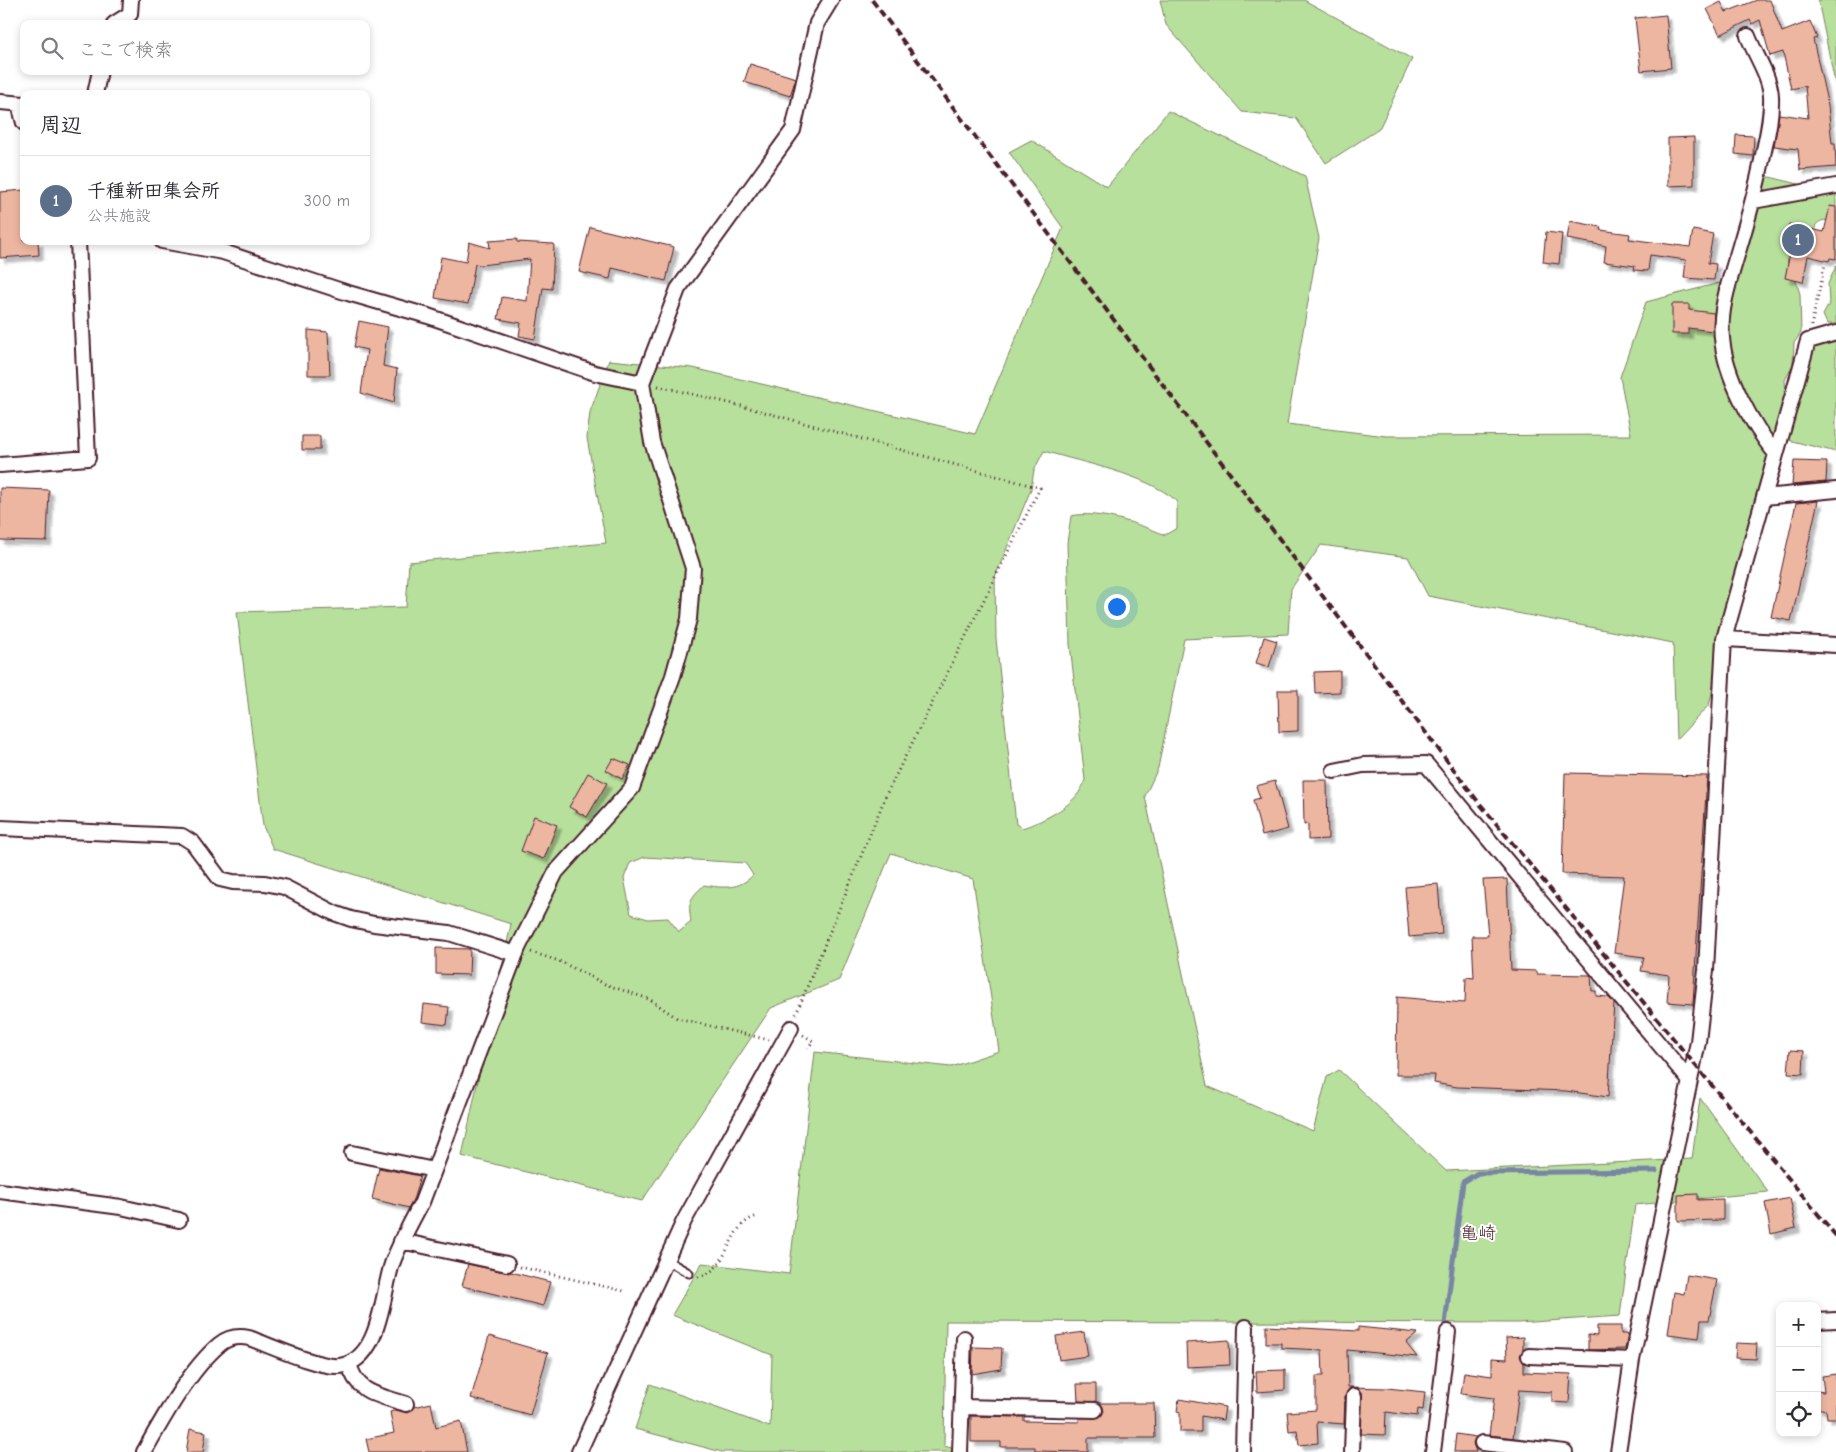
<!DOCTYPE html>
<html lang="ja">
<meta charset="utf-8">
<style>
body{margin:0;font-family:"Comic Neue","Klee One",sans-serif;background:#f7f7f7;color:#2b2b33}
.controls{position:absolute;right:15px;bottom:15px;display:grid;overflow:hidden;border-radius:10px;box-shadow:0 2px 8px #0003}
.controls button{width:45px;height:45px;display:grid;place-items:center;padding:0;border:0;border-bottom:1px solid #e1e1e2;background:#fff;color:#2b2b33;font:25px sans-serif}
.you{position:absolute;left:1116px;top:606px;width:18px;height:18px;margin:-12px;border:4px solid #fff;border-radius:50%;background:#1a73e8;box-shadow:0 0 0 8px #1a73e833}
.badge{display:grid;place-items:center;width:32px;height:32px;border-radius:50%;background:#ea580c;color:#fff;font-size:16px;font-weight:700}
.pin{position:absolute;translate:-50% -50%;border:2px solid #fff;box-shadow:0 1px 5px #0006}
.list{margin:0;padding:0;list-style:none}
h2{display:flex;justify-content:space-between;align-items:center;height:65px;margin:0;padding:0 20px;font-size:21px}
h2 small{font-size:16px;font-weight:400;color:#7c7c81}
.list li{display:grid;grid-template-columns:32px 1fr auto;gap:15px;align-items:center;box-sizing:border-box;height:90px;padding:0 20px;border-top:1px solid #e1e1e2}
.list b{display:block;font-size:19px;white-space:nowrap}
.list p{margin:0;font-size:16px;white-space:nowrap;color:#7c7c81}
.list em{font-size:16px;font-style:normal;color:#7c7c81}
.icon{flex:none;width:28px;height:28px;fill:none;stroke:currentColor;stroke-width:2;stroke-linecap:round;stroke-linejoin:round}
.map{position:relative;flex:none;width:1836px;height:1452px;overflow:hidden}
.search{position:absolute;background:#fff;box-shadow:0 2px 8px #0003;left:20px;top:20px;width:350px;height:55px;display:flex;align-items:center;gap:12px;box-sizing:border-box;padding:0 18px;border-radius:10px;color:#7c7c81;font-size:19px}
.panel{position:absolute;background:#fff;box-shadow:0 2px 8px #0003;left:20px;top:90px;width:350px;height:155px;border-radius:10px}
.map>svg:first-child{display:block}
.green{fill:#b7e09c;stroke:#808064;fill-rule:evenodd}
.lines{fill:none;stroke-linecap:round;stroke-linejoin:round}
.stream{stroke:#7885a4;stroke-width:5}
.building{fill:#edb6a1;stroke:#4a1f2b;filter:url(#shadow)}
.lane-casing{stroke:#4a1f2b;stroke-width:11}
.street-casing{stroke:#4a1f2b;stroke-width:18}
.path{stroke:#4a1f2b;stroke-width:3;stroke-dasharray:1 4;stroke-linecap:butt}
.lane{stroke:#fff;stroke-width:7}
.street{stroke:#fff;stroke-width:14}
.rail{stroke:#4a1f2b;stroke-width:4;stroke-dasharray:8 4;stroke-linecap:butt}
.labels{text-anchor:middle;stroke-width:4;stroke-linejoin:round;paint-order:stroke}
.neighbourhood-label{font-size:18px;fill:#4a1f2b;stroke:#fff}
</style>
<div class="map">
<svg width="1836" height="1452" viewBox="0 0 1836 1452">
<defs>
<filter id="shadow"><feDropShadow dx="4.5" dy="4.5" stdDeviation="1" flood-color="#0004"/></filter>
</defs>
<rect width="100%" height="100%" fill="#fff"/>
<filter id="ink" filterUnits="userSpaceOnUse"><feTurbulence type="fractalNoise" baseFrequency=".02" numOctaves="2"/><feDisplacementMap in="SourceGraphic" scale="10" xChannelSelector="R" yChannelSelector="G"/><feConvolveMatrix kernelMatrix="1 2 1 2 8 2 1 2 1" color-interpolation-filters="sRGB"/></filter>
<g filter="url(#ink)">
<path class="green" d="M1160 0H1304L1412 59 1379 129 1326 163 1296 118 1242 112 1166 25Z
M1818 0H1836V88Z
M1168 111 1305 176 1319 238 1287 424 1386 436 1631 435 1620 377 1646 302 1731 280 1753 173 1836 193V223C1827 220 1821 218 1815 226L1817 233 1806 230 1804 226 1795 227 1787 249 1788 275 1796 281 1800 294 1801 333 1794 343 1793 365 1785 380 1786 398 1795 400C1807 385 1805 368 1810 348L1836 338V452L1772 436 1709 705 1676 740 1673 643 1428 596 1408 557 1321 545 1291 589 1288 634 1184 639 1158 768 1145 796 1207 1086 1313 1131 1327 1077 1339 1070 1446 1171 1692 1159 1700 1098 1768 1192 1635 1205 1620 1316 1518 1323 946 1321 944 1446 967 1452H722L635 1429 650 1384 770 1427 772 1355 672 1315 702 1263 789 1274 815 1052 951 1067 999 1051 973 879 891 853 839 980 771 1008 642 1201 462 1156 511 924 273 849 263 826 237 612 406 607 409 562 606 543 587 438 590 412 609 360 693 368 975 434 1063 228 1009 152 1031 140 1107 187ZM1044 451C1086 464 1143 473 1177 501V528L1165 535C1140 524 1098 510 1071 516L1067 543 1070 644 1085 780C1079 804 1044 821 1022 828L1016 824 996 639 995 577 1031 489 1034 470ZM645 857 745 863 753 875C739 890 723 888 704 885 689 899 688 902 691 922L679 932 668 918 648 919 631 914 624 878 630 863Z
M1836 266V324H1827L1823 315 1829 304 1828 284Z"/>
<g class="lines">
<path class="stream" d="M1444 1332 1463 1182 1478 1173 1656 1171"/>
</g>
<path class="building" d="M1757 0H1770L1782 32 1810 21 1817 38 1813 39 1828 106 1832 143H1835L1836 167 1800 170 1798 149 1774 146 1779 114 1808 118 1805 86 1791 89 1783 52 1770 56 1760 20 1752 24 1750 20 1720 35 1707 9 1721 2 1726 12Z
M1666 15 1671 68 1641 71 1635 18Z
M750 64 796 78 790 96 744 82Z
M1736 135 1754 136 1753 156 1735 154Z
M1694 137V185L1668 186V138Z
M24 190V241H38L39 255 0 258V192Z
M1830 206 1836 207V259L1830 258 1829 261 1808 256 1803 282 1785 278 1790 253 1783 251 1789 224 1824 232Z
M1570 221 1601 227 1600 230 1630 234 1629 239 1690 247 1693 230 1713 234 1708 263 1716 264 1714 280 1684 278 1686 260 1650 255 1648 271 1634 270 1635 266 1604 262 1606 246 1567 239Z
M590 227 674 247 666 281 612 268 610 279 579 272Z
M1546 232 1562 234 1559 264 1543 262Z
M517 239V242L554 244 552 289 543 288 535 339 519 336 521 323 498 319 502 297 527 301 530 259 481 265 475 264 468 304 435 298 441 257 466 262 469 242 490 248 489 241Z
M1672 304H1689V310L1714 313 1713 331 1688 328V334H1672Z
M359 321 388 327 383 366 397 369 394 403 361 393 367 350 354 347Z
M308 330 328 332 330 375H308Z
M302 436H320V450H302Z
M1794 461 1827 462 1826 482 1792 485Z
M0 488 49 490 47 541 0 540Z
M1818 501 1791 621 1771 617 1796 503Z
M1264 637 1277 641 1269 667 1256 663Z
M1340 671V692L1315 693 1314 672Z
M1278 690H1298V731L1279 732Z
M613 758 630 765 622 779 606 770Z
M588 773 607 783 587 817 569 807Z
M1565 773 1707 776 1693 1004 1667 1002 1669 975 1641 971 1644 957 1614 953 1624 876 1562 874Z
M1303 780H1327L1328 839 1308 840V824L1304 825Z
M1275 781 1288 829 1262 836 1253 800 1260 798 1256 786Z
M534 816 557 825 544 859 521 851Z
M1507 879 1511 970 1537 971V974L1591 975 1592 991H1596V996L1608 997 1614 1003 1608 1097 1566 1091 1457 1087 1434 1083 1435 1075H1396L1397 997 1465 1003 1466 977 1474 978 1472 936H1488L1483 880Z
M1438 884 1442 934 1409 937 1405 887Z
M436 948 470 949 469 975 436 974Z
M424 1004 449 1007 447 1025 422 1022Z
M1790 1050 1804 1051 1803 1074 1788 1073Z
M379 1168 420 1176 414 1197 409 1208 372 1199Z
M1698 1194V1200L1723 1199V1220L1678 1221V1195Z
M1790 1198 1796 1228 1771 1234 1765 1203Z
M468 1264 509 1273 511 1272 550 1282 543 1306 462 1286Z
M1687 1275 1717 1280 1709 1320H1701L1699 1338 1668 1334 1674 1292 1684 1294Z
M1266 1326 1358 1331V1327L1418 1333 1406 1343 1417 1357 1347 1350 1348 1387 1387 1388 1425 1392 1423 1410 1418 1409 1417 1416 1386 1412 1385 1435 1361 1434 1362 1392 1358 1388H1350L1345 1396 1344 1424 1317 1422 1318 1443 1299 1445 1297 1430 1289 1431 1287 1412 1316 1410V1376H1323L1322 1350 1281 1348V1343H1266Z
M1597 1326H1621V1334H1628L1625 1349 1588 1350V1335L1597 1336Z
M1084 1332 1088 1356 1059 1360 1056 1336Z
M489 1336 548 1353 530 1415 471 1398Z
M1523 1337V1350L1520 1356 1524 1363V1372L1571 1374 1569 1403 1552 1402V1392L1519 1390 1513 1438 1489 1435 1494 1398 1461 1394 1464 1372 1492 1376V1358L1507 1359 1506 1338Z
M1229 1340 1230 1365 1187 1367 1186 1343Z
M1736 1343 1757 1344 1756 1359 1735 1358Z
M973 1347 1002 1348 1001 1369 972 1374Z
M1285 1370V1390L1257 1392 1256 1371Z
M1836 1374V1418H1827L1826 1410 1817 1408V1391L1824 1392 1822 1376Z
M1077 1384H1096V1402L1078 1401Z
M1179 1399 1225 1407 1223 1420 1201 1416V1432H1180V1412L1177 1411Z
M431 1403 436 1427 461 1421 467 1452H369L366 1439 394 1433 390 1412 397 1410 407 1413 414 1407Z
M1100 1403H1154L1155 1438H1088V1452L1035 1451V1447H1001V1442H971V1416L1024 1417V1421L1079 1422V1418L1100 1417 1104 1411Z
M190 1429 206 1432 203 1452H186Z
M1456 1434 1476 1437 1473 1443 1476 1452H1454Z"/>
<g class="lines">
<g class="lane-casing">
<path id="lane" d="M666 1260 689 1273"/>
</g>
<g class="street-casing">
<path id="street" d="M114 24 130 14 131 0
M1748 36C1755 55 1770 76 1771 96 1772 118 1766 140 1762 160 1756 192 1747 222 1738 252 1730 279 1719 310 1722 338 1725 376 1752 425 1776 454
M95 94 100 71
M0 102 24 104
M19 104 24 123
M1753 201 1836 186
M162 241 223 252 348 293 428 316 595 373 642 383
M0 465 88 458 78 241
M1764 497 1836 490
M1724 639 1836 645
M1334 771 1363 765 1426 764 1689 1080
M0 828 182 836 193 843 220 879 233 882 265 883 284 887 334 913 351 919 374 924 449 933 516 954
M352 1153 434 1170
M0 1191 121 1207 179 1220
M401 1241 507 1264
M1817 1321 1836 1320
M1529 1356 1632 1360
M349 1363C356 1394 379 1395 406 1404
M962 1407 1095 1410
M1482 1443 1565 1452
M144 1452C163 1418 190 1369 220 1344 229 1337 239 1336 249 1338 271 1346 319 1368 339 1366 381 1361 382 1293 392 1264 400 1242 411 1222 422 1202L518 948 556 872 632 788 673 676 689 619 693 568 652 442 642 383 678 289 793 130 817 23 831 0
M579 1452 684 1221 791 1028
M960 1452 964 1338
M1243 1452 1246 1327
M1352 1452 1354 1396
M1433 1452 1448 1332
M1618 1452 1632 1360 1698 1042 1706 970 1724 639 1808 341 1836 333"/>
</g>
<path class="path" d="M1811 326 1825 265
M658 386 742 406 1040 488 887 793 796 1014
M531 952 559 961 607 985 649 999 677 1018 769 1040
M803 1035 813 1041 808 1048
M520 1267 624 1291
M698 1277C732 1270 725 1224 758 1216"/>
<use href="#lane" class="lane"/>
<use href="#street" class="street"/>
<path class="rail" d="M872 0 1476 799 1836 1236"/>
</g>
</g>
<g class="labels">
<g class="neighbourhood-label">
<text x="1478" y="1239">亀崎</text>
</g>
</g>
</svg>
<div class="controls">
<button>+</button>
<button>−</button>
<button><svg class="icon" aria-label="locate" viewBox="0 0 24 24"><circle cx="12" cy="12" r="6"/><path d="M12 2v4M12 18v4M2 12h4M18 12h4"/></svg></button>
</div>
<div class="you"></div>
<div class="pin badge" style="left:1798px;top:240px;background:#5c6f8a">1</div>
<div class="search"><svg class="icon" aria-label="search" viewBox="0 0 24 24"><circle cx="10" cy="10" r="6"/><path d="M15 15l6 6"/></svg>ここで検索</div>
<section class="panel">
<h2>周辺<small></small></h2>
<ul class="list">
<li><span class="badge" style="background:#5c6f8a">1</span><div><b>千種新田集会所</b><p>公共施設</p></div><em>300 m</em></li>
</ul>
</section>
</div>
